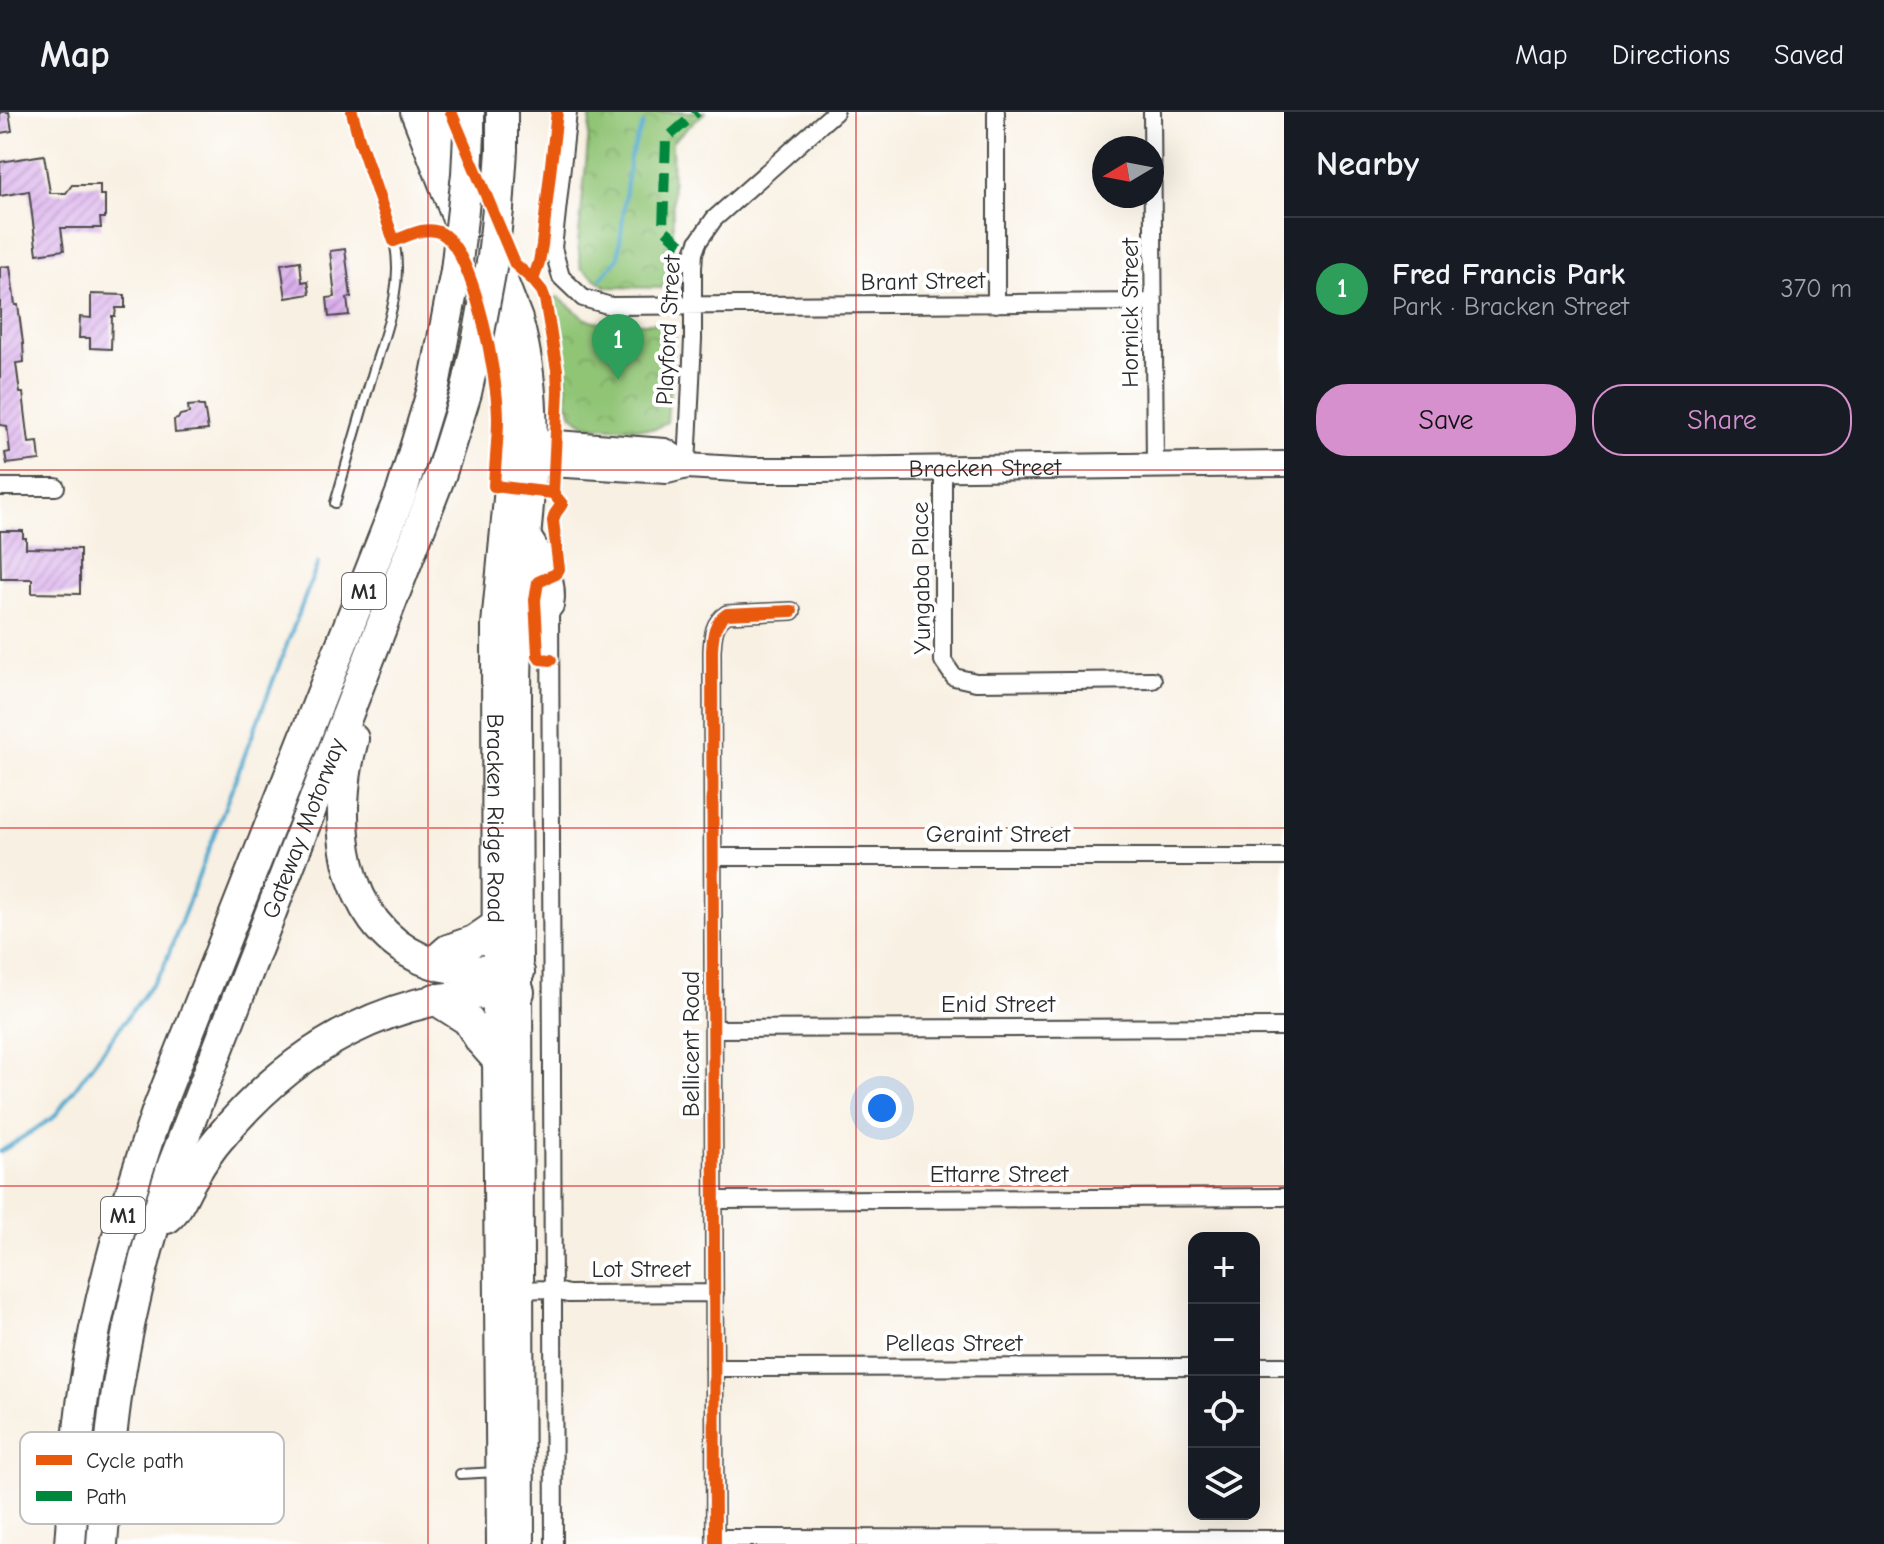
<!DOCTYPE html>
<meta charset="utf-8">
<style>
body{margin:0;font-family:"Comic Neue",sans-serif;background:#20242c;color:#f1f3f6}
.controls{position:absolute;right:24px;bottom:24px;display:grid;overflow:hidden;border-radius:16px;box-shadow:0 8px 32px #0002}
.controls button{width:72px;height:72px;display:grid;place-items:center;padding:0;border:0;border-bottom:2px solid #363941;background:#171b24;color:#f1f3f6;font:40px sans-serif}
.compass{position:absolute;left:1092px;top:24px;width:72px;height:72px;border-radius:50%;background:#171b24;box-shadow:0 8px 32px #0002;rotate:260deg}
.you{position:absolute;left:882px;top:996px;width:28px;height:28px;margin:-20px;border:6px solid #fff;border-radius:50%;background:#1a73e8;box-shadow:0 0 0 12px #1a73e833}
.badge{display:grid;place-items:center;width:52px;height:52px;border-radius:50%;background:#d690ce;color:#fff;font-size:26px;font-weight:700}
.pin{position:absolute;translate:-50% -66px;filter:drop-shadow(0 2px 4px #0008)}
.pin::after{content:'';position:absolute;top:42px;width:28px;height:24px;background:inherit;clip-path:polygon(0 0,100% 0,50% 100%)}
.list{margin:0;padding:0;list-style:none}
h2{display:flex;justify-content:space-between;align-items:center;height:104px;margin:0;padding:0 32px;font-size:34px}
h2 small{font-size:26px;font-weight:400;color:#9ea1a6}
.list li{display:grid;grid-template-columns:52px 1fr auto;gap:24px;align-items:center;box-sizing:border-box;height:144px;padding:0 32px;border-top:2px solid #363941}
.list b{display:block;font-size:30px;white-space:nowrap}
.list p{margin:0;font-size:26px;white-space:nowrap;color:#9ea1a6}
.list em{font-size:26px;font-style:normal;color:#9ea1a6}
.actions{display:flex;gap:16px;padding:24px 32px}
.actions a{flex:1;padding:18px 0;border:2px solid #d690ce;border-radius:32px;text-align:center;font-size:28px;color:#d690ce}
.actions .main{background:#d690ce;color:#111}
.icon{flex:none;width:44px;height:44px;fill:none;stroke:currentColor;stroke-width:2;stroke-linecap:round;stroke-linejoin:round}
.map{position:relative;flex:none;width:1284px;height:1432px;overflow:hidden}
header{display:flex;align-items:center;gap:48px;box-sizing:border-box;height:112px;padding:0 40px;background:#171b24;border-bottom:2px solid #363941}
header strong{font-size:38px}
nav{display:flex;gap:44px;margin-inline-start:auto;font-size:28px}
main{display:flex}
aside{flex:1;background:#171b24}
.map>svg:first-child{display:block}
.park{fill:url(#park-crowns);stroke:#5e7850;stroke-width:2}
.lines{fill:none;stroke-linecap:round;stroke-linejoin:round}
.stream{stroke:#4ea8cc;stroke-width:4}
.building{fill:url(#building-hatch)}
.lane-casing{stroke:#4a4946;stroke-width:12}
.street-casing{stroke:#4a4946;stroke-width:20}
.secondary-casing{stroke:#4a4946;stroke-width:28}
.primary-casing{stroke:#4a4946;stroke-width:30}
.highway-casing{stroke:#4a4946;stroke-width:34}
.lane{stroke:#fff;stroke-width:8}
.street{stroke:#fff;stroke-width:16}
.secondary{stroke:#fff;stroke-width:24}
.primary{stroke:#fff;stroke-width:26}
.highway{stroke:#fff;stroke-width:30}
.highway-bridge-casing{stroke:#4a4946;stroke-width:34;stroke-linecap:butt}
.highway-bridge{stroke:#fff;stroke-width:30}
.quiet{stroke:#00873e;stroke-width:10;stroke-dasharray:20 10;stroke-linecap:butt}
.cycleway-casing{stroke:#fff;stroke-width:17}
.cycleway{stroke:#e8590c;stroke-width:12}
.grid{fill:none;stroke:#d62828;stroke-width:2;stroke-opacity:0.55}
.labels{text-anchor:middle;stroke-width:8;stroke-linejoin:round;paint-order:stroke}
.shield{fill:#fff;stroke:#6b6b6b;stroke-width:2}
.shield-label{font-size:22px;font-weight:bold;fill:#2b2b2b}
.street-label{font-size:24px;fill:#2b2b2b;stroke:#fff}
.key{fill:#fff;stroke:#bfbfbf;stroke-width:2}
.key-label{font-size:22px;fill:#2b2b2b}
</style>
<header>
<strong>Map</strong>
<nav><a>Map</a><a>Directions</a><a>Saved</a></nav>
</header>
<main>
<div class="map">
<svg width="1284" height="1432" viewBox="0 0 1284 1432">
<defs>
<pattern id="park-crowns" width="20" height="18" patternUnits="userSpaceOnUse" patternTransform="scale(2)"><rect width="20" height="18" fill="#91c576"/><path d="M2 6a3 3 0 1 1 6 0M12 15a3 3 0 1 1 6 0" fill="none" stroke="#7da966"/></pattern>
<pattern id="building-hatch" width="6" height="6" patternUnits="userSpaceOnUse" patternTransform="scale(2)"><rect width="6" height="6" fill="#daafec"/><path d="M-1 1l2-2M0 6l6-6M5 7l2-2" fill="none" stroke="#b18fbf"/></pattern>
</defs>
<rect width="100%" height="100%" fill="#fff"/>
<filter id="ink" filterUnits="userSpaceOnUse"><feTurbulence type="fractalNoise" baseFrequency=".0125" numOctaves="2"/><feDisplacementMap in="SourceGraphic" scale="16" xChannelSelector="R" yChannelSelector="G"/><feConvolveMatrix kernelMatrix="1 2 1 2 8 2 1 2 1" color-interpolation-filters="sRGB"/></filter>
<filter id="wash" filterUnits="userSpaceOnUse"><feTurbulence type="fractalNoise" baseFrequency=".006" numOctaves="4" result="noise"/><feDisplacementMap in="SourceGraphic" scale="32" xChannelSelector="R" yChannelSelector="G"/><feGaussianBlur stdDeviation="1.8" result="paint"/><feColorMatrix in="noise" values="0 0 0 0 0 0 0 0 0 0 0 0 0 0 0 0 0 1.4 0 .05"/><feComposite in="paint" operator="in"/></filter>
<g filter="url(#wash)">
<rect width="100%" height="100%" fill="#f8f0e2"/>
<path class="park" d="M591 0H705L672 30 673 119 671 176 607 175 581 156 578 132Z
M558 185 586 207 604 211H669L675 218 667 310 655 317 589 314 572 303 567 288 565 248 551 194 553 188Z"/>
<g class="lines">
<path class="stream" d="M601 166 618 146 630 45 643 12
M0 1040 54 1005 163 857 318 451"/>
</g>
<g id="blocks">
<path class="building" d="M0 0H9L12 19 0 21Z
M44 43 50 81H66L72 73H100V83H105V106H100L101 116H61L64 138 37 142 29 79 0 84V50Z
M345 137 351 185 347 186 349 203 329 205 327 186 335 185 330 139Z
M300 149 302 170 308 169 310 182 286 186 281 152Z
M10 154 15 193H18L23 231 24 250 16 251 19 274 20 281H23L29 331 38 330 40 348 7 352 5 341 10 340 7 314 0 313V155Z
M91 182 125 183V196H116L115 204H112L111 237 90 236V226H79L80 205 91 206Z
M199 293 200 294H204L208 318 175 321 174 308 178 307 180 303 189 301 188 294Z
M0 419H23V426H26V436L80 437V482L32 481V467H1Z"/>
</g>
</g>
<g filter="url(#ink)">
<use href="#blocks" fill-opacity="0" stroke="#4a4946" stroke-width="2"/>
<g class="lines">
<g class="lane-casing">
<path id="lane" d="M335 391C347 350 359 308 371 267 384 222 405 175 394 129L359 27 352 0
M460 1362 497 1360"/>
</g>
<g class="street-casing">
<path id="street" d="M568 0 553 136 561 165 583 186 611 194 1154 190
M996 0V192
M1152 0 1155 353
M687 354 693 227V156L694 141 698 130 714 107 835 0
M943 357V549L954 565 976 570 1153 568
M0 375H56
M550 493 554 1432
M713 745H1284
M713 917 1284 915
M715 1088 1284 1085
M515 1185C529 1173 551 1177 568 1182L715 1181
M1254 1254H1284
M714 1256 1194 1255
M715 1426 1284 1427
M715 1432 712 539C713 524 713 511 727 502L792 499"/>
</g>
<g class="secondary-casing">
<g id="secondary">
<path d="M514 330 556 331 665 339 687 354"/>
<path id="s1" d="M516 350 667 359 687 354 753 358H821L1284 352"/>
</g>
</g>
<g class="primary-casing">
<g id="primary">
<path id="s2" d="M414 0 497 212 510 274 511 301 508 376 495 513 496 946 500 1432"/>
<path d="M439 0 519 207C545 299 530 386 522 479 519 516 518 552 518 589L521 1432"/>
<path d="M527 424C540 444 555 469 550 493"/>
</g>
</g>
<g class="highway-casing">
<g id="highway">
<path d="M469 0V22"/>
<path d="M498 97 502 38V0"/>
<path d="M353 627C332 703 339 810 422 847 452 860 487 859 519 860"/>
<path d="M433 851 448 838 474 829 496 814"/>
<path d="M435 887 468 908 481 929 496 946"/>
<path d="M167 1106C178 1097 183 1082 190 1070 198 1056 207 1041 217 1029 295 933 393 879 519 880"/>
<path d="M70 1432C74 1381 76 1330 84 1279 98 1183 126 1092 157 1000L402 379 434 274 456 159"/>
<path id="s3" d="M102 1432C106 1381 109 1330 117 1279 129 1203 148 1127 173 1053L441 361 466 281 478 226"/>
</g>
</g>
<use href="#lane" class="lane"/>
<use href="#street" class="street"/>
<use href="#secondary" class="secondary"/>
<use href="#primary" class="primary"/>
<use href="#highway" class="highway"/>
<g class="highway-bridge-casing">
<path id="highway-bridge" d="M456 159 467 62 469 22
M478 226 493 145 498 97"/>
</g>
<use href="#highway-bridge" class="highway-bridge"/>
<path class="quiet" d="M681 132 663 116 666 27 697 0"/>
<g class="cycleway-casing">
<path id="cycleway" d="M352 0 359 27 394 129C408 124 426 113 441 121 475 139 498 269 498 306 498 329 495 352 494 374L553 381
M451 0 515 152 533 168
M551 548 540 547 538 543 535 488 538 470 556 462 559 457 553 409 555 402 562 392 553 381 558 279 557 258 545 187 542 179 533 168 539 150 542 133 557 0
M715 1432 712 539C713 524 713 511 727 502L792 499"/>
</g>
<use href="#cycleway" class="cycleway"/>
</g>
</g>
<path class="grid" d="M428 0V1432M856 0V1432M0 358H1284M0 716H1284M0 1074H1284"/>
<g class="labels">
<g class="shield">
<rect x="342" y="461" width="44" height="36" rx="6"/>
<rect x="101" y="1085" width="44" height="36" rx="6"/>
</g>
<g class="shield-label">
<text x="364" y="487">M1</text>
<text x="123" y="1111">M1</text>
</g>
<g class="street-label">
<text transform="translate(923 169) rotate(-1)" y="8">Brant Street</text>
<text transform="translate(1130 201) rotate(-90)" y="8">Hornick Street</text>
<text transform="translate(668 218) rotate(-87)" y="8">Playford Street</text>
<text dy="8" stroke="none"><textPath href="#s1" startOffset="470">Bracken Street</textPath></text>
<text transform="translate(921 466) rotate(-91)" y="8">Yungaba Place</text>
<text dy="8" stroke="none"><textPath href="#s2" startOffset="724">Bracken Ridge Road</textPath></text>
<text dy="8" stroke="none"><textPath href="#s3" startOffset="748">Gateway Motorway</textPath></text>
<text x="998" y="730">Geraint Street</text>
<text x="998" y="900">Enid Street</text>
<text transform="translate(691 932) rotate(-90)" y="8">Bellicent Road</text>
<text x="999" y="1070">Ettarre Street</text>
<text x="641" y="1165">Lot Street</text>
<text x="954" y="1239">Pelleas Street</text>
</g>
</g>
<rect x="20" y="1320" width="264" height="92" rx="12" class="key"/>
<rect x="36" y="1343" width="36" height="10" fill="#e8590c"/>
<rect x="36" y="1379" width="36" height="10" fill="#00873e"/>
<g class="key-label">
<text x="86" y="1356">Cycle path</text>
<text x="86" y="1392">Path</text>
</g>
</svg>
<div class="controls">
<button>+</button>
<button>−</button>
<button><svg class="icon" aria-label="locate" viewBox="0 0 24 24"><circle cx="12" cy="12" r="6"/><path d="M12 2v4M12 18v4M2 12h4M18 12h4"/></svg></button>
<button><svg class="icon" aria-label="layers" viewBox="0 0 24 24"><path d="M12 4l9 5-9 5-9-5zM3 14l9 5 9-5"/></svg></button>
</div>
<svg class="compass" viewBox="-18 -18 36 36"><path d="M0-13l5 13h-10z" fill="#e53935"/><path d="M0 13l5-13h-10z" fill="#9ea1a6"/></svg>
<div class="you"></div>
<div class="pin badge" style="left:618px;top:268px;background:#2e9e5b">1</div>
</div>
<aside>
<h2>Nearby<small></small></h2>
<ul class="list">
<li><span class="badge" style="background:#2e9e5b">1</span><div><b>Fred Francis Park</b><p>Park · Bracken Street</p></div><em>370 m</em></li>
</ul>
<div class="actions"><a class="main">Save</a><a>Share</a></div>
</aside>
</main>
